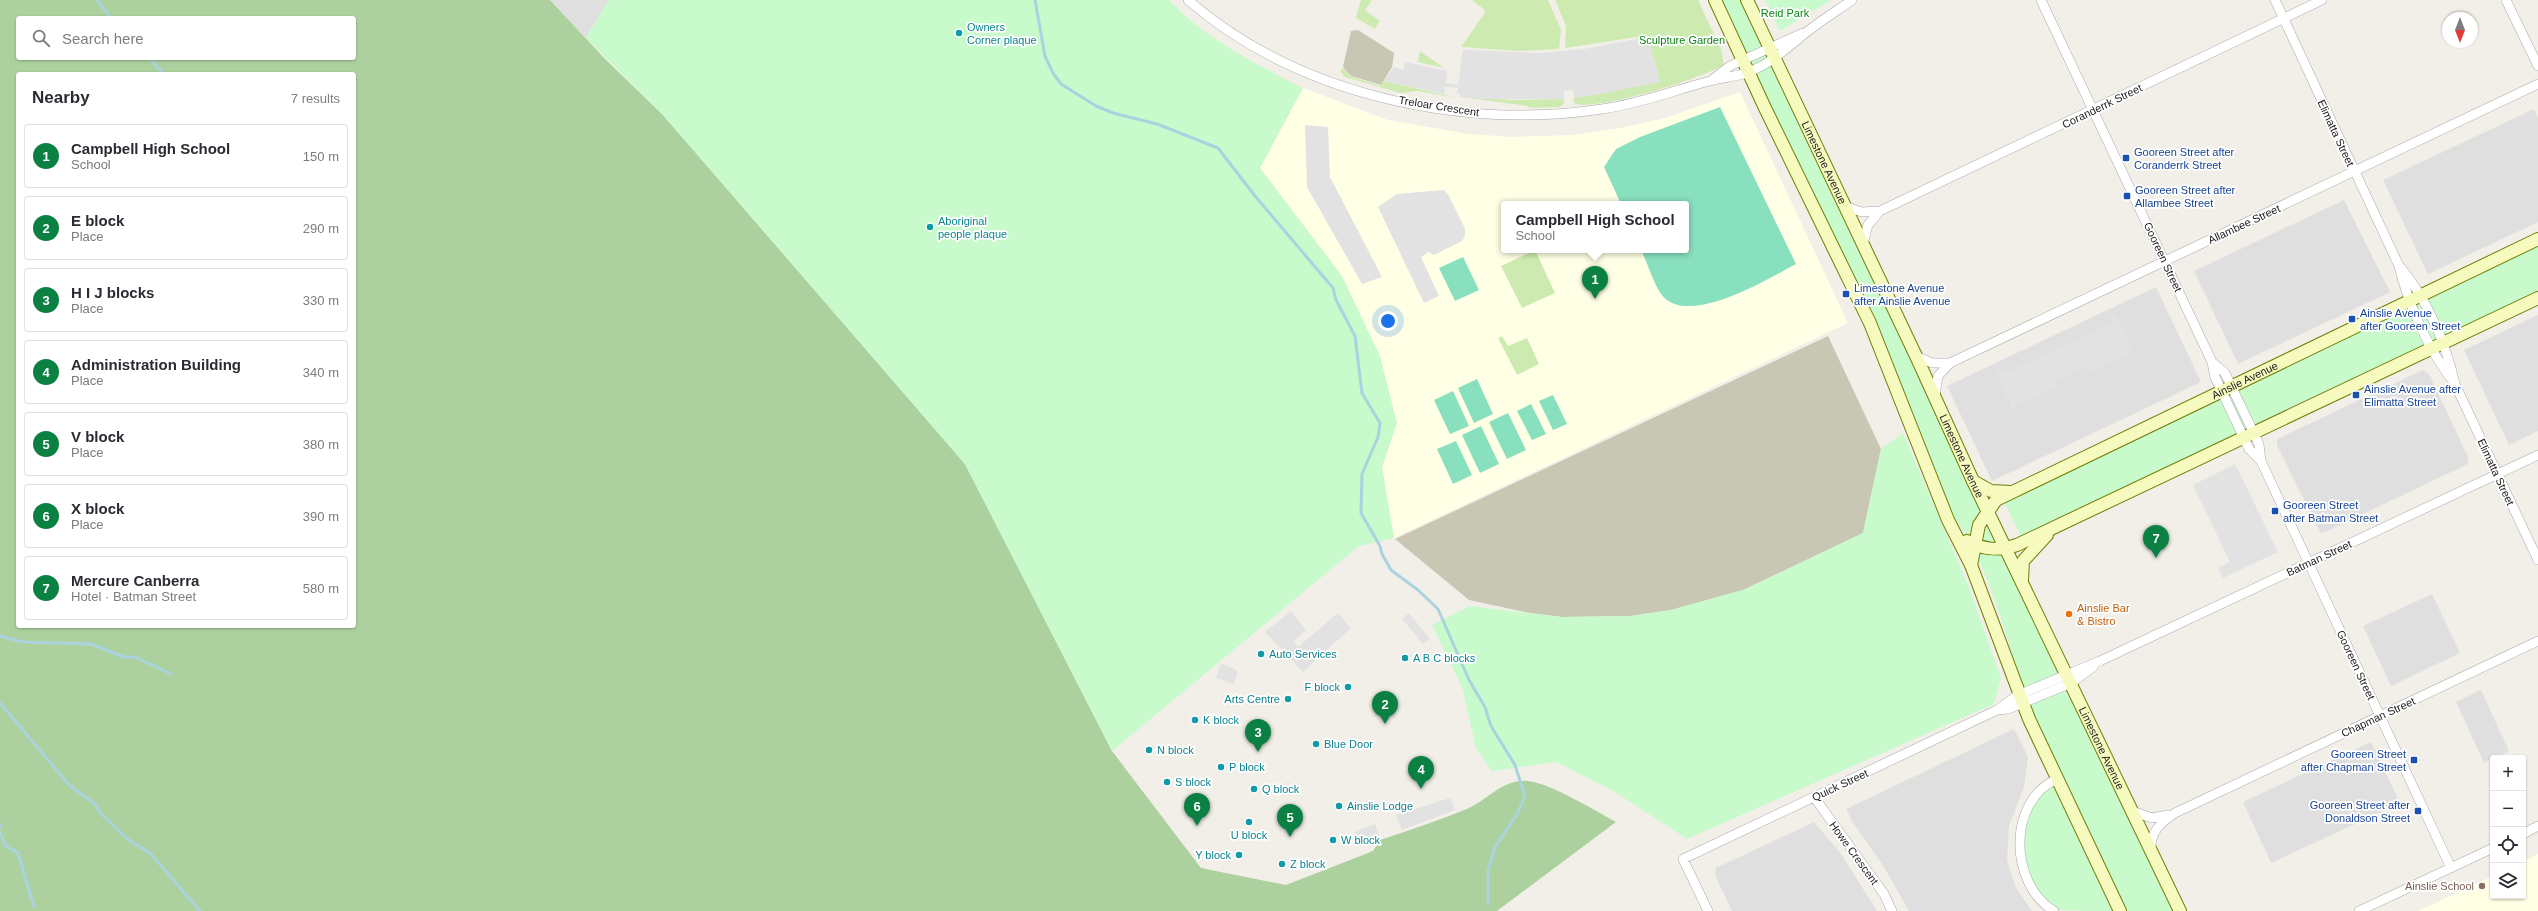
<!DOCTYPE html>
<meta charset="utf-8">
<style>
body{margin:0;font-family:Helvetica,sans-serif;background:#f2f2f3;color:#2b2b33}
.controls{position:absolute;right:12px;bottom:12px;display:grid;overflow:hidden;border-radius:4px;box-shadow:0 1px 3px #0004}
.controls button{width:36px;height:36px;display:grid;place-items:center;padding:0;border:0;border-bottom:1px solid #e1e1e2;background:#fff;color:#2b2b33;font:20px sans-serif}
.compass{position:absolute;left:2442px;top:12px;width:36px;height:36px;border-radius:50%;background:#fff;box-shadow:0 1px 3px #0004;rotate:180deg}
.you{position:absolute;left:1388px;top:321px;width:14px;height:14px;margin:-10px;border:3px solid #fff;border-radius:50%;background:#1a73e8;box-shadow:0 0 0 6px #1a73e833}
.badge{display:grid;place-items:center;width:26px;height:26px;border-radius:50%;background:#0b8043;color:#fff;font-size:13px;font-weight:700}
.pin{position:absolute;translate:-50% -33px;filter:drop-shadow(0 1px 2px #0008)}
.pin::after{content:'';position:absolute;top:21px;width:14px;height:12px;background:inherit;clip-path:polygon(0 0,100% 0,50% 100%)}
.popup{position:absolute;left:1501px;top:201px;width:188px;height:52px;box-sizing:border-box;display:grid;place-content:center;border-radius:4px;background:#fff;filter:drop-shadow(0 1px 3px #0005);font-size:13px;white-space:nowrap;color:#7c7c81}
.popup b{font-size:15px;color:#2b2b33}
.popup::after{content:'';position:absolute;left:50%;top:100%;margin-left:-8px;border:8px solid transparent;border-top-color:#fff}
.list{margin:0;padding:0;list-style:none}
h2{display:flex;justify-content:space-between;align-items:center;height:52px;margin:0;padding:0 16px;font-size:17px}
h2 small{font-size:13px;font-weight:400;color:#7c7c81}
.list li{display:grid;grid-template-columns:26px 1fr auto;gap:12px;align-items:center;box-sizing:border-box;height:64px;margin:0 8px 8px;padding:0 8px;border:1px solid #e1e1e2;border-radius:4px}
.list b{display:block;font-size:15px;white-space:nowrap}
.list p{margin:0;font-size:13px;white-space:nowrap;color:#7c7c81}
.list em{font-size:13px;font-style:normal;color:#7c7c81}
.icon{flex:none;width:22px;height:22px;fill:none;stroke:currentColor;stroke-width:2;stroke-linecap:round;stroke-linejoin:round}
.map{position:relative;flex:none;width:2538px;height:911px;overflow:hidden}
.search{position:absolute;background:#fff;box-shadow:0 1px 3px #0004;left:16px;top:16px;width:340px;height:44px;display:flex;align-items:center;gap:10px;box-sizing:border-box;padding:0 14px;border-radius:4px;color:#7c7c81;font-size:15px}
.panel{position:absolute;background:#fff;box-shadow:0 1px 3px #0004;left:16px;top:72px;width:340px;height:556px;border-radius:4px}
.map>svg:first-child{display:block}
.residential{fill:#e0dfdf}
.education{fill:#ffffe5;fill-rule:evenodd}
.construction{fill:#c7c7b4}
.grass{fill:#cdebb0}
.forest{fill:#add19e;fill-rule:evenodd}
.park{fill:#c8facc}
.pitch{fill:#88e0be}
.parking{fill:#e2e2e2}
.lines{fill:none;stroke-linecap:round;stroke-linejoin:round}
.stream{stroke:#aad3df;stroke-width:3}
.street-casing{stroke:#a9a9a9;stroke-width:10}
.secondary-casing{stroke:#707d05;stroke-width:14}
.street{stroke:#fff;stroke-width:9}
.secondary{stroke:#f7fabf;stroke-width:12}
.culture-dot{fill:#0f9aa8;stroke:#fff;stroke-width:1.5}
.transit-dot{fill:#1a4fb4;stroke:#fff;stroke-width:1.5}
.food-dot{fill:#e8710a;stroke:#fff;stroke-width:1.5}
.education-dot{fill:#8d6e63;stroke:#fff;stroke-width:1.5}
.labels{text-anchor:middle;stroke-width:3.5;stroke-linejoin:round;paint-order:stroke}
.park-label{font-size:11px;fill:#0c8416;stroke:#fff}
.culture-label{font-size:11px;fill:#0d838f;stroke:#fff;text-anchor:start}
.street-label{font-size:11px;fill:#222;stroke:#fff}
.transit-label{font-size:11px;fill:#164399;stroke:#fff;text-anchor:start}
.food-label{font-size:11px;fill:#c56008;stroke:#fff;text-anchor:start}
.education-label{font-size:11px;fill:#785e54;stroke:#fff;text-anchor:end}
</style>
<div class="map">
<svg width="2538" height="911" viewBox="0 0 2538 911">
<rect width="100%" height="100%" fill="#f2efe9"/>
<path class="residential" d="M550 0H609L586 38Z
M2534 109 2538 118V222L2428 274 2383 180Z
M2344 200 2390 292 2238 364 2194 271Z
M2156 287 2201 382 1992 481 1947 386Z
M2538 315V431L2509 445 2464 350Z
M2423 370 2429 374 2468 457V464L2325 532H2320L2277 445V439Z
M2432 594 2460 653 2391 686 2363 626Z
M2481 690 2509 751 2484 763 2456 702Z
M2014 729 2028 757 2024 787 2009 826 2007 860 2016 888 2032 911H1909L1884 867 1853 823 1846 809Z
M2371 742 2400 803 2271 863 2243 802Z
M1814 822 1841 854 1877 911H1732L1715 875 1716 868Z"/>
<path class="education" d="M1303 88 1388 120 1469 134 1512 137 1571 135 1620 128 1665 118 1740 92 1848 323 1394 538 1382 467 1397 422 1342 276 1260 168ZM1504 204H1686V250H1504Z
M2538 854V911H2418L2493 876V896H2523V862Z"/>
<path class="construction" d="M1358 30 1394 53 1392 67 1381 85 1351 76 1343 67 1351 31Z
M1828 336 1881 449 1863 533 1743 590 1671 610 1630 616 1562 617 1530 613 1469 600 1395 539Z"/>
<path class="grass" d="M1361 0H1372L1365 10 1380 21 1375 29 1356 18Z
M1472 0H1548L1561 30 1559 49 1519 51 1461 47 1486 11Z
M1555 0H1698L1721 49 1724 65C1699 79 1602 110 1575 104L1573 98 1660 81 1650 46H1639L1637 37 1565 48 1566 26Z
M1420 51 1444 68 1418 62Z
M1343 68 1352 77 1380 86 1384 81 1458 98 1417 91 1400 93 1345 77 1340 71Z
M1460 97 1512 100 1564 99V103L1560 107 1529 108 1528 106Z
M1535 250 1555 293 1522 308 1501 266Z
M1502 336 1508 346 1527 338 1539 364 1517 375 1498 338Z"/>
<path class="forest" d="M0 0H550L606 60 663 115 965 464 1112 751 1201 868 1286 885 1373 851 1380 840C1410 830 1440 820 1469 808 1489 799 1503 779 1528 781 1550 783 1596 811 1616 822L1497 911H0ZM18 18H354V58H18ZM18 74H354V626H18Z"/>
<path class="park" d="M609 0H1169C1204 38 1258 65 1303 88L1260 168 1342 276 1380 356 1397 423 1382 467 1394 538 1359 546 1112 751 965 464 663 115 586 38Z
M1720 0H1741L2173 911H2125C2096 849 2064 788 2037 725 2007 654 1997 574 1950 511Z
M1765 0H1831L1780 31Z
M2538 245V292L2021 537 2002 497Z
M1903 433 1968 585 2001 678 1994 704 1687 839 1615 792 1556 762 1492 771 1476 748 1462 687 1432 625 1470 606 1562 617 1630 616 1671 610 1743 590 1863 533 1881 449Z
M2054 783 2112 911C2099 911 2070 911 2059 910 2009 889 2015 811 2054 783Z"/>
<path class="pitch" d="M1720 107 1796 264C1769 278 1686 329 1661 294 1653 282 1648 264 1641 250H1686V204H1621L1604 167 1616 149 1640 137Z
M1463 257 1479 290 1455 301 1439 268Z
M1477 379 1493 414 1474 423 1458 388Z
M1453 391 1469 426 1450 434 1434 400Z
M1553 395 1567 424 1553 430 1539 401Z
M1531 404 1546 434 1532 440 1517 411Z
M1508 413 1526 450 1507 459 1489 422Z
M1481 426 1499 464 1480 473 1462 435Z
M1456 441 1472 475 1453 484 1437 449Z"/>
<path class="parking" d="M1637 39 1639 46H1650L1660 82 1595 95 1574 98 1573 90 1564 91V99H1481L1460 97V94H1457L1458 88 1445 87 1444 94 1384 81 1394 67 1403 70 1405 62 1447 71 1446 83 1458 85 1463 50 1540 53 1584 49Z
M1305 125 1328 127 1330 177 1382 277 1362 284 1307 187Z
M1444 190 1449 196 1465 229V236L1462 241 1434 255 1429 252 1421 257 1439 296 1424 303 1378 207 1397 194Z
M2116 314 2134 352 2088 373 2085 367 2056 380 2058 386 2012 408 1995 371 2002 368 2005 373 2112 323 2110 316Z
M2235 464 2278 552 2223 578 2218 568 2230 562 2193 485Z
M1291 611 1306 630 1294 641 1298 647 1338 613 1351 628 1303 672 1265 632Z
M1409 613 1430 639 1423 644 1402 619Z
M1221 663 1238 671 1234 684 1216 678Z
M1450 798 1455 810 1402 830 1396 815Z
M1375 824 1380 838 1361 846 1355 832Z"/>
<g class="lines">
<path class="stream" d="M97 0 111 18
M1035 0 1045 56 1053 73 1061 84 1096 106 1113 113 1157 124 1218 148 1255 196 1333 288 1336 300 1355 336 1362 393 1380 423 1378 437 1362 474 1361 513 1380 546 1382 554 1391 570 1418 590 1438 609 1469 680 1485 707 1491 726 1515 765 1525 796 1517 814 1495 847 1488 870V904
M149 58 164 74
M0 636 23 642 91 644 124 657H135L171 674
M0 703 69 785 95 804 100 813 130 841 150 853 200 911
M0 824V828
M0 833 6 846 18 853 34 907"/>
<g class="street-casing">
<path id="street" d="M1188 0C1298 95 1461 130 1602 109 1640 104 1674 90 1710 81 1723 77 1737 77 1749 72 1772 63 1789 46 1808 31 1822 20 1838 10 1852 0
M2041 0 2212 362 2215 377 2249 449 2261 461
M2275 0 2399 266C2409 307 2429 351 2455 384
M2506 0 2538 66
M1713 79 1730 66 1803 33
M1844 206 1862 212 1880 211 2322 0
M1863 244 1868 225 1880 211
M2401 268C2427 299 2446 344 2455 384L2538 560
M1916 356 1932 363H1950
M2212 362 2225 373 2259 444 2261 461 2451 868
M1935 396 1938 376 1950 363 2538 84
M1997 710 2018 695 2100 661 2538 455
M1814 797 1884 894 1892 911
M2132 811 2152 818 2168 815
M2523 834 2538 826
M2151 850C2150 832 2161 822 2175 813L2538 641
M1708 911 1683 859 1997 710 2008 709 2071 683 2093 667
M2054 911C2009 884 2007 801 2057 779
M2359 911 2493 848"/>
</g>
<g class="secondary-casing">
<g id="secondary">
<path d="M1715 0 1765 108 1870 323 1948 520 1971 565 2029 719 2120 911"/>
<path id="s1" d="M1747 0 1916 356 1973 481 2180 911"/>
<path d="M1973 481 1991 491 2011 492"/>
<path d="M1967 541C1984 550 1999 551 2017 545L2538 298"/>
<path id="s2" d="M1971 565 1979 525 1996 500 2538 239"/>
<path d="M2022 580 2023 561 2047 535"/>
</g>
</g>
<use href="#street" class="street"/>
<use href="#secondary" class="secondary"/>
</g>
<g class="culture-dot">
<circle cx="959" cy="33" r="4"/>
<circle cx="930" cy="227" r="4"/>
<circle cx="1261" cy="654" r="4"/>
<circle cx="1405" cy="658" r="4"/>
<circle cx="1348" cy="687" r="4"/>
<circle cx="1288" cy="699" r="4"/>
<circle cx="1195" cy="720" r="4"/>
<circle cx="1316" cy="744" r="4"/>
<circle cx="1149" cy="750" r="4"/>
<circle cx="1221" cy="767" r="4"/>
<circle cx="1167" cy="782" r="4"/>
<circle cx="1254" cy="789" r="4"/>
<circle cx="1339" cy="806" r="4"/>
<circle cx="1249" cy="822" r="4"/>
<circle cx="1333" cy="840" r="4"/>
<circle cx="1239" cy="855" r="4"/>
<circle cx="1282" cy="864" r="4"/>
</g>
<g class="transit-dot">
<rect x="2122" y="154" width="8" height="8" rx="2"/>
<rect x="2123" y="192" width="8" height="8" rx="2"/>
<rect x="1842" y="290" width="8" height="8" rx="2"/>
<rect x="2348" y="315" width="8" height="8" rx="2"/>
<rect x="2352" y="391" width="8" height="8" rx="2"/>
<rect x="2271" y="507" width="8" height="8" rx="2"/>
<rect x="2410" y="756" width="8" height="8" rx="2"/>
<rect x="2414" y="807" width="8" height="8" rx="2"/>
</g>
<circle class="food-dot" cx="2069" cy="614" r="4"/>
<circle class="education-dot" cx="2482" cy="886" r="4"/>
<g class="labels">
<g class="park-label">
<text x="1785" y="17">Reid Park</text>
<text x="1682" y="44">Sculpture Garden</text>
</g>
<g class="culture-label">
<text x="967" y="31">Owners<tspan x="967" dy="13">Corner plaque</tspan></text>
<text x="938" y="225">Aboriginal<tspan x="938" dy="13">people plaque</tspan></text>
<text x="1269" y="658">Auto Services</text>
<text x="1413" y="662">A B C blocks</text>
<text x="1340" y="691" text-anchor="end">F block</text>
<text x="1280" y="703" text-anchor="end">Arts Centre</text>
<text x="1203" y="724">K block</text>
<text x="1324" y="748">Blue Door</text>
<text x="1157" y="754">N block</text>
<text x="1229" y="771">P block</text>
<text x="1175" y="786">S block</text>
<text x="1262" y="793">Q block</text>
<text x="1347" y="810">Ainslie Lodge</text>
<text x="1249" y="839" text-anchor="middle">U block</text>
<text x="1341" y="844">W block</text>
<text x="1231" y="859" text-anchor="end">Y block</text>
<text x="1290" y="868">Z block</text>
</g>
<g class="street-label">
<text transform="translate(1439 106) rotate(9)" y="4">Treloar Crescent</text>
<text transform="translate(2102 106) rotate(-26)" y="4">Coranderrk Street</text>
<text transform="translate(2336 133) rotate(65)" y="4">Elimatta Street</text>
<text dy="4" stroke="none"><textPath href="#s1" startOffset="180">Limestone Avenue</textPath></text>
<text transform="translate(2244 224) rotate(-25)" y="4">Allambee Street</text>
<text transform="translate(2163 257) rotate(65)" y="4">Gooreen Street</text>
<text dy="4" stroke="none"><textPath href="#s2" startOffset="347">Ainslie Avenue</textPath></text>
<text dy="4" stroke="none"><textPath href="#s1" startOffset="504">Limestone Avenue</textPath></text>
<text transform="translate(2496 472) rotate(65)" y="4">Elimatta Street</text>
<text transform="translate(2319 558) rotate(-25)" y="4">Batman Street</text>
<text transform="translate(2356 665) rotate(65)" y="4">Gooreen Street</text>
<text transform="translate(2378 717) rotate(-25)" y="4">Chapman Street</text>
<text dy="4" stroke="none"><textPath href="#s1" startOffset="828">Limestone Avenue</textPath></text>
<text transform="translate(1840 785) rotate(-25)" y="4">Quick Street</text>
<text transform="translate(1854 853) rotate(54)" y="4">Howe Crescent</text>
</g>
<g class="transit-label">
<text x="2134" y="156">Gooreen Street after<tspan x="2134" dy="13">Coranderrk Street</tspan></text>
<text x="2135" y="194">Gooreen Street after<tspan x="2135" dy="13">Allambee Street</tspan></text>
<text x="1854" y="292">Limestone Avenue<tspan x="1854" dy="13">after Ainslie Avenue</tspan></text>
<text x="2360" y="317">Ainslie Avenue<tspan x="2360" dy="13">after Gooreen Street</tspan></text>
<text x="2364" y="393">Ainslie Avenue after<tspan x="2364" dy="13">Elimatta Street</tspan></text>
<text x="2283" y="509">Gooreen Street<tspan x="2283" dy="13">after Batman Street</tspan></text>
<text x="2406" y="758" text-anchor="end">Gooreen Street<tspan x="2406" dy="13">after Chapman Street</tspan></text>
<text x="2410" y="809" text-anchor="end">Gooreen Street after<tspan x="2410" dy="13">Donaldson Street</tspan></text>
</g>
<g class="food-label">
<text x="2077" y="612">Ainslie Bar<tspan x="2077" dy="13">&amp; Bistro</tspan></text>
</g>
<g class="education-label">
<text x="2474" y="890">Ainslie School</text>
</g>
</g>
</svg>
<div class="controls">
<button>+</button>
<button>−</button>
<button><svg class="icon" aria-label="locate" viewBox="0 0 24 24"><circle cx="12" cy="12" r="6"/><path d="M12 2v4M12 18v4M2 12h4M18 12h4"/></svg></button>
<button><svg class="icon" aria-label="layers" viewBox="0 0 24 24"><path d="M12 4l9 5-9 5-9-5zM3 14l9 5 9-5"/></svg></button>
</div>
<svg class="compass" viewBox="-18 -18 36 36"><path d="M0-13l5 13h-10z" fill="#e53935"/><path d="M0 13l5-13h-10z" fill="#7c7c81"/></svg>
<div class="you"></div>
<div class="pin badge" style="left:1595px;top:299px">1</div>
<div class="popup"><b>Campbell High School</b>School</div>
<div class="pin badge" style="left:1385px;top:724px">2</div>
<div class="pin badge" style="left:1258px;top:752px">3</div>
<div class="pin badge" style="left:1421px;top:789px">4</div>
<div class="pin badge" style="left:1290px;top:837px">5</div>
<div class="pin badge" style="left:1197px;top:826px">6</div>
<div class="pin badge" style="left:2156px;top:558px">7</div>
<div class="search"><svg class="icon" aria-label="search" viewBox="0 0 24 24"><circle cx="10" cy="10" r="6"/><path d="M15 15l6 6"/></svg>Search here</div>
<section class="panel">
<h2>Nearby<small>7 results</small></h2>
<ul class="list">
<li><span class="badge">1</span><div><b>Campbell High School</b><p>School</p></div><em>150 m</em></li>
<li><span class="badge">2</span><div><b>E block</b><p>Place</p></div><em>290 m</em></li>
<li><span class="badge">3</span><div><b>H I J blocks</b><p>Place</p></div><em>330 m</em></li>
<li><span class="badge">4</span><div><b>Administration Building</b><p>Place</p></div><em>340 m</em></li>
<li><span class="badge">5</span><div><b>V block</b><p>Place</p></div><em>380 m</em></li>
<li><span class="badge">6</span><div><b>X block</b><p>Place</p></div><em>390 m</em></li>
<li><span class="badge">7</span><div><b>Mercure Canberra</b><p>Hotel · Batman Street</p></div><em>580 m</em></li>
</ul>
</section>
</div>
